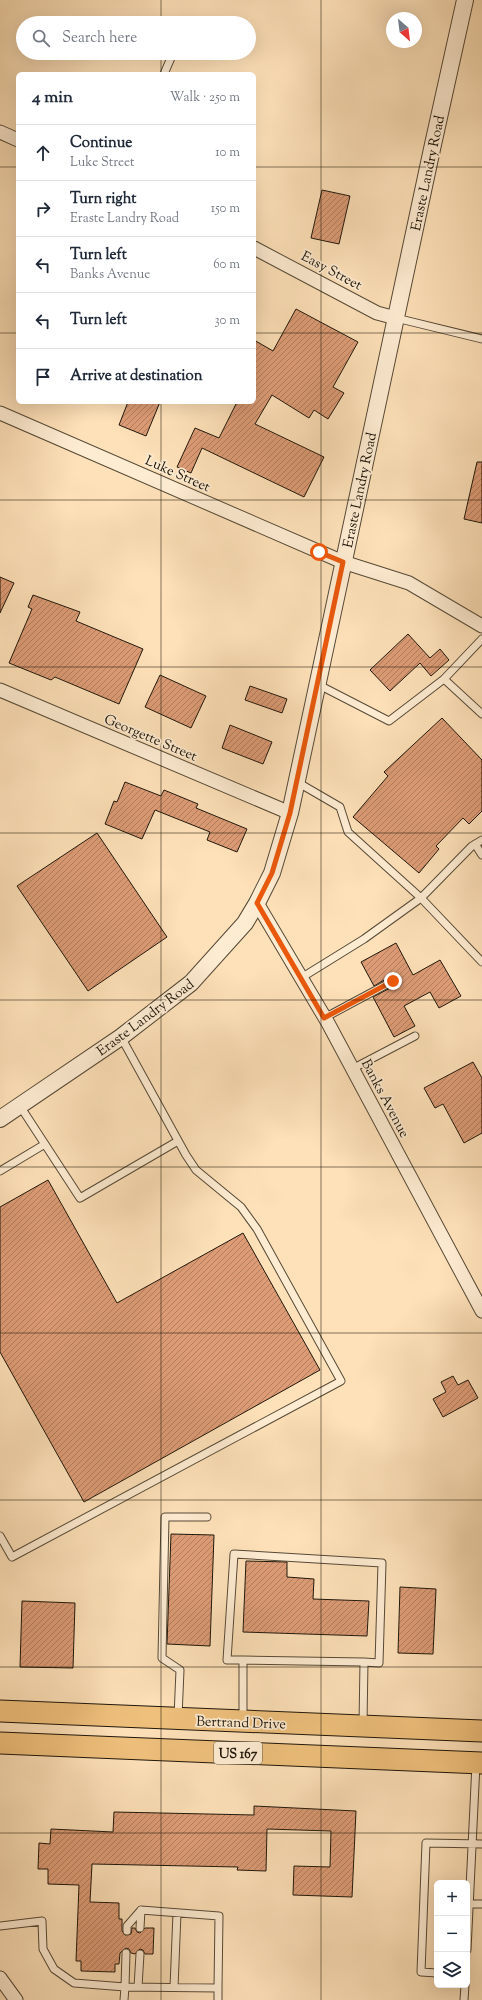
<!DOCTYPE html>
<meta charset="utf-8">
<style>
body{margin:0;font-family:"Sorts Mill Goudy",serif;background:#f6f6f7;color:#1f2937}
.controls{position:absolute;right:12px;bottom:12px;display:grid;overflow:hidden;border-radius:6px;box-shadow:0 4px 16px #0002}
.controls button{width:36px;height:36px;display:grid;place-items:center;padding:0;border:0;border-bottom:1px solid #e0e1e3;background:#fff;color:#1f2937;font:20px sans-serif}
.compass{position:absolute;left:386px;top:12px;width:36px;height:36px;border-radius:50%;background:#fff;box-shadow:0 4px 16px #0002;rotate:152deg}
.stop{position:absolute;width:12px;height:12px;margin:-9px;border:3px solid #ea580c;border-radius:50%;background:#fff}
.stop.end{background:#ea580c;border-color:#fff;box-shadow:0 1px 4px #0008}
.list{margin:0;padding:0;list-style:none}
h2{display:flex;justify-content:space-between;align-items:center;height:52px;margin:0;padding:0 16px;font-size:17px}
h2 small{font-size:13px;font-weight:400;color:#747a83}
.list li{display:grid;grid-template-columns:26px 1fr auto;gap:12px;align-items:center;box-sizing:border-box;height:56px;padding:0 16px;border-top:1px solid #e0e1e3}
.list b{display:block;font-size:15px;white-space:nowrap}
.list p{margin:0;font-size:13px;white-space:nowrap;color:#747a83}
.list em{font-size:13px;font-style:normal;color:#747a83}
.icon{flex:none;width:22px;height:22px;fill:none;stroke:currentColor;stroke-width:2;stroke-linecap:round;stroke-linejoin:round}
.map{position:relative;flex:none;width:482px;height:2000px;overflow:hidden}
.search{position:absolute;background:#fff;box-shadow:0 4px 16px #0002;left:16px;top:16px;width:240px;height:44px;display:flex;align-items:center;gap:10px;box-sizing:border-box;padding:0 14px;border-radius:22px;color:#747a83;font-size:15px}
.panel{position:absolute;background:#fff;box-shadow:0 4px 16px #0002;left:16px;top:72px;width:240px;height:332px;border-radius:6px}
.map>svg:first-child{display:block}
.building{fill:url(#building-hatch);stroke:#1e160a}
.lines{fill:none;stroke-linecap:round;stroke-linejoin:round}
.service-casing{stroke:#564936;stroke-width:9}
.minor-casing{stroke:#564936;stroke-width:15}
.tertiary-casing{stroke:#564936;stroke-width:18}
.primary-casing{stroke:#1e160a;stroke-width:23}
.service{stroke:#feecd2;stroke-width:7}
.minor{stroke:#feecd2;stroke-width:13}
.tertiary{stroke:#feecd2;stroke-width:16}
.primary{stroke:#efc07c;stroke-width:21}
.route{stroke:#ea580c;stroke-width:5}
.grid{fill:none;stroke:#1e160a;stroke-width:1;stroke-opacity:0.55}
.labels{text-anchor:middle;stroke-width:3.5;stroke-linejoin:round;paint-order:stroke}
.shield{fill:#feecd2;stroke:#615646;stroke-width:1}
.shield-label{font-size:13px;font-weight:bold;fill:#1e160a}
.street-label{font-size:14px;fill:#1e160a;stroke:#feecd2}
</style>
<div class="map">
<svg width="482" height="2000" viewBox="0 0 482 2000">
<defs>
<pattern id="building-hatch" width="6" height="6" patternUnits="userSpaceOnUse"><rect width="6" height="6" fill="#dd9c76"/><path d="M-1 1l2-2M0 6l6-6M5 7l2-2" fill="none" stroke="#b37e5f"/></pattern>
</defs>
<rect width="100%" height="100%" fill="#fee1b9"/>
<filter id="stains"><feTurbulence type="fractalNoise" baseFrequency=".005" numOctaves="4"/><feColorMatrix values="0 0 0 0 .2 0 0 0 0 .09 0 0 0 0 .02 0 0 0 .5 -.17"/></filter>
<radialGradient id="worn" r=".72"><stop offset=".6" stop-color="#630" stop-opacity="0"/><stop offset="1" stop-color="#630" stop-opacity=".3"/></radialGradient>
<path class="building" d="M322 190 350 196 339 244 311 238Z
M296 309 358 342 333 387 344 393 328 419 314 410 309 418 272 395 255 424 324 457 304 497 202 448 191 473 177 467 195 428 219 438 237 402H254V340L273 351Z
M128 402H160L146 436 119 425Z
M477 462H482V523L464 519Z
M0 577 14 583 0 613Z
M33 595 80 612 76 621 143 649 119 704 55 677 51 680 9 663 32 609 28 607Z
M408 634 430 658 440 649 449 660 431 676 420 663 390 691 370 670Z
M160 675 206 696 191 728 145 707Z
M250 686 287 699 282 713 245 700Z
M442 718 482 760V811L469 824 463 818 436 846 439 849 419 873 353 817 388 776 384 772Z
M230 725 272 742 263 764 222 748Z
M125 782 161 796 164 790 198 804 196 808 247 829 237 852 207 840 210 832 155 810 142 839 105 824 114 801 117 802Z
M97 833 167 937 88 991 17 886Z
M396 943 413 975 440 960 461 996 439 1008 430 992 404 1006 415 1026 394 1037 373 997 396 985 398 979 395 977 391 976 374 986 361 962Z
M473 1062 482 1078V1133L464 1143 443 1104 435 1108 424 1088Z
M48 1180 117 1303 243 1233 320 1370 84 1502 0 1352V1207Z
M453 1376 458 1385 468 1380 478 1398 443 1417 433 1399 446 1392 441 1382Z
M171 1534 214 1535 210 1646 167 1644Z
M246 1561 287 1562V1577L314 1579 313 1599 369 1601 367 1636 243 1632Z
M400 1587 436 1589 433 1654 398 1653Z
M22 1601 75 1603 73 1668 20 1667Z
M254 1806 356 1811 352 1897 293 1895 294 1866 330 1867 331 1831 267 1829 266 1871 237 1870 238 1867 92 1864 90 1902 119 1903V1919H122V1931L125 1935 131 1934 132 1928H135L137 1932 140 1933 145 1928H154L153 1954H145L143 1950 140 1949 135 1954 131 1953 129 1949 126 1948 120 1953 119 1964H115V1972L81 1971V1961H76L79 1885 48 1884V1869H38L39 1843 50 1844 51 1829 113 1832 114 1812 254 1815Z"/>
<g class="lines">
<g class="service-casing">
<path id="service" d="M164 74 173 53
M396 318 482 339
M444 679 482 714
M317 684 389 721 444 679 482 639
M297 782 340 807 348 832 421 898 364 939 301 978
M482 840 472 846 421 898 482 962
M475 844 482 855
M324 1018 393 981
M352 1069 415 1036
M20 1106 80 1198 178 1141
M0 1171 45 1144
M0 1536 12 1557 341 1381 257 1229 241 1207 196 1170 186 1155 121 1037
M243 1660H227L234 1554 382 1563 379 1663 364 1662
M178 1717 180 1670 162 1658 165 1517H207
M243 1720V1660L364 1662 363 1724
M470 1904H482
M141 1910 219 1916 218 1988
M0 1926 42 1921 43 1949 54 1969 74 1983 125 1987 126 1953
M140 1928 141 1910
M127 1931V1926L141 1910
M467 1950 476 1764
M437 1973 421 1972 426 1843 482 1844
M138 1987 140 1954
M174 1987 177 1913
M124 2000 125 1987 218 1988V2000
M464 2000 465 1985"/>
</g>
<g class="minor-casing">
<path id="minor" d="M0 132 18 140
M254 248 377 313 396 318
M0 413 343 562 409 583 482 626
M0 690 290 813
M257 903 328 1023 482 1311
M0 1978 16 2000"/>
</g>
<g class="tertiary-casing">
<path id="tertiary" d="M0 1119 121 1037 191 983 245 923 257 903 272 873 290 813 432 149 465 0"/>
</g>
<g class="primary-casing">
<path id="primary" d="M0 1711 482 1731
M0 1743 482 1763"/>
</g>
<use href="#service" class="service"/>
<use href="#minor" class="minor"/>
<use href="#tertiary" class="tertiary"/>
<use href="#primary" class="primary"/>
</g>
<g class="lines">
<path class="route" d="M319 552 343 562 290 813 272 873 257 903 324 1018 393 981"/>
</g>
<path class="grid" d="M161 0V23M321 0V2000M161 53V74M0 167H18M254 167H482M0 333H18M254 333H482M161 402V2000M0 500H482M0 667H482M0 833H482M0 1000H482M0 1167H482M0 1333H482M0 1500H482M0 1667H482M0 1833H482"/>
<g class="labels">
<rect class="shield" x="214" y="1742" width="48" height="22" rx="3"/>
<g class="shield-label">
<text x="238" y="1758">US 167</text>
</g>
<g class="street-label">
<text transform="translate(427 173) rotate(-78)" y="5">Eraste Landry Road</text>
<text transform="translate(332 270) rotate(28)" y="5">Easy Street</text>
<text transform="translate(178 473) rotate(24)" y="5">Luke Street</text>
<text transform="translate(359 490) rotate(-78)" y="5">Eraste Landry Road</text>
<text transform="translate(151 737) rotate(23)" y="5">Georgette Street</text>
<text transform="translate(145 1017) rotate(-37)" y="5">Eraste Landry Road</text>
<text transform="translate(386 1098) rotate(62)" y="5">Banks Avenue</text>
<text transform="translate(241 1722) rotate(2)" y="5">Bertrand Drive</text>
</g>
</g>
<rect width="100%" height="100%" filter="url(#stains)"/>
<rect width="100%" height="100%" fill="url(#worn)"/>
</svg>
<div class="controls">
<button>+</button>
<button>−</button>
<button><svg class="icon" aria-label="layers" viewBox="0 0 24 24"><path d="M12 4l9 5-9 5-9-5zM3 14l9 5 9-5"/></svg></button>
</div>
<svg class="compass" viewBox="-18 -18 36 36"><path d="M0-13l5 13h-10z" fill="#e53935"/><path d="M0 13l5-13h-10z" fill="#747a83"/></svg>
<div class="stop" style="left:319px;top:552px"></div>
<div class="stop end" style="left:393px;top:981px"></div>
<div class="search"><svg class="icon" aria-label="search" viewBox="0 0 24 24"><circle cx="10" cy="10" r="6"/><path d="M15 15l6 6"/></svg>Search here</div>
<section class="panel">
<h2>4 min<small>Walk · 250 m</small></h2>
<ul class="list">
<li><svg class="icon" aria-label="ahead" viewBox="0 0 24 24"><path d="M12 20V5M6 11l6-6 6 6"/></svg><div><b>Continue</b><p>Luke Street</p></div><em>10 m</em></li>
<li><svg class="icon" aria-label="right" viewBox="0 0 24 24"><path d="M7 20v-9h11M14 6l5 5-5 5"/></svg><div><b>Turn right</b><p>Eraste Landry Road</p></div><em>150 m</em></li>
<li><svg class="icon" aria-label="left" viewBox="0 0 24 24"><path d="M17 20v-9H6M10 6l-5 5 5 5"/></svg><div><b>Turn left</b><p>Banks Avenue</p></div><em>60 m</em></li>
<li><svg class="icon" aria-label="left" viewBox="0 0 24 24"><path d="M17 20v-9H6M10 6l-5 5 5 5"/></svg><div><b>Turn left</b></div><em>30 m</em></li>
<li><svg class="icon" aria-label="arrive" viewBox="0 0 24 24"><path d="M6 21V4h12l-3 4 3 4H6"/></svg><div><b>Arrive at destination</b></div></li>
</ul>
</section>
</div>
